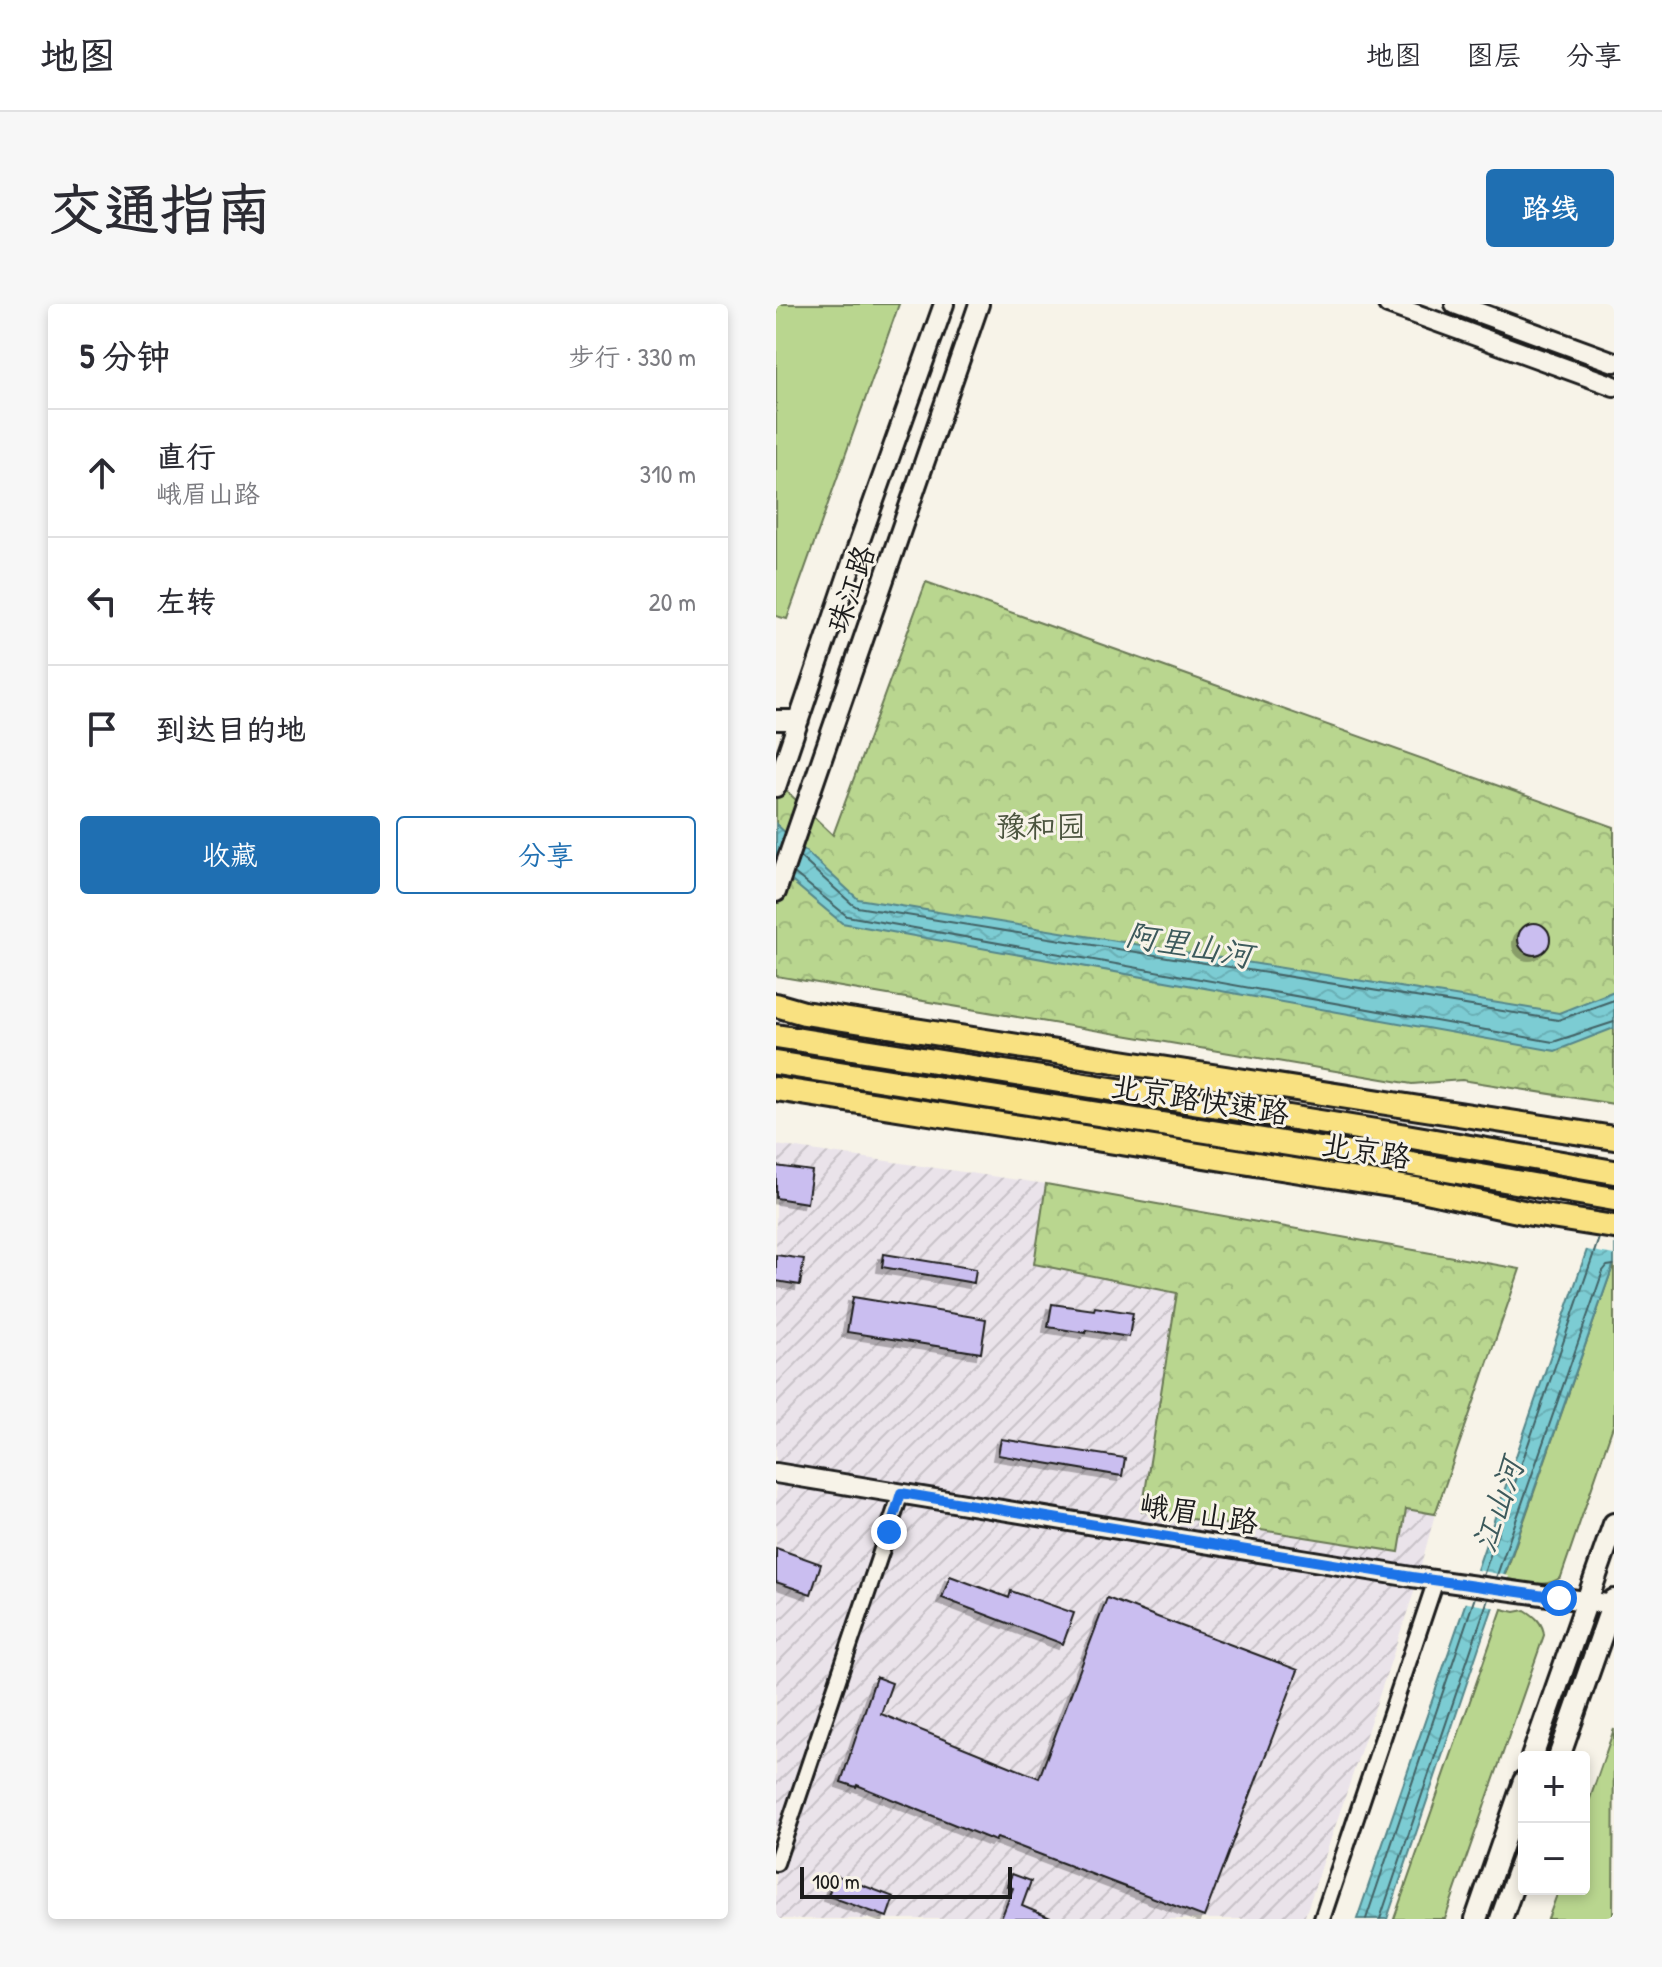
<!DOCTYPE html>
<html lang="zh">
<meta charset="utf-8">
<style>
body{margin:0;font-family:"Patrick Hand","LXGW WenKai TC",sans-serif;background:#f7f7f7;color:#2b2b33}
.controls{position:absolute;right:24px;bottom:24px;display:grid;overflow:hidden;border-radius:8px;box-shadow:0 4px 12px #0003}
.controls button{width:72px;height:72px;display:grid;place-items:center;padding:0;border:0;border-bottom:2px solid #e1e1e2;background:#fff;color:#2b2b33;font:40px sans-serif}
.scale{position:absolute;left:24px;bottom:20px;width:212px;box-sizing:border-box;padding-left:8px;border:4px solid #1c1c1c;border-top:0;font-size:22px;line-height:28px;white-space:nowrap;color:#1c1c1c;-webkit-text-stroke:6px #f7f3e8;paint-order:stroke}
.stop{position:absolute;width:24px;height:24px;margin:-18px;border:6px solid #1a73e8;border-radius:50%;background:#fff}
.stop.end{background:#1a73e8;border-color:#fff;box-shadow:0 2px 8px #0008}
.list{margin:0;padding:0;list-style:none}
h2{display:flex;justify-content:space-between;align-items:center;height:104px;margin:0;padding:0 32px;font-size:34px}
h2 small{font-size:26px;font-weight:400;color:#7c7c81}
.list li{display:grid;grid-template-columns:52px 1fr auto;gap:24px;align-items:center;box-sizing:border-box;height:128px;padding:0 32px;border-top:2px solid #e1e1e2}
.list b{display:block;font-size:30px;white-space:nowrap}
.list p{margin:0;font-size:26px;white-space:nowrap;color:#7c7c81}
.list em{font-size:26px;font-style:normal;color:#7c7c81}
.actions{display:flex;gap:16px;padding:24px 32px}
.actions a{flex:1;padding:18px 0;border:2px solid #1f6fb2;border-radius:8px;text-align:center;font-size:28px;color:#1f6fb2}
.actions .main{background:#1f6fb2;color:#fff}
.icon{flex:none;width:44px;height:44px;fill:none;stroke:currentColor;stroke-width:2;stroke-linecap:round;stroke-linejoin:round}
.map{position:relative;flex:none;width:838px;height:1615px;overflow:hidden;border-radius:8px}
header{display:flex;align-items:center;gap:48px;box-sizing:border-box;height:112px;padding:0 40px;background:#fff;border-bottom:2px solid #e1e1e2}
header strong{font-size:38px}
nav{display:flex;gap:44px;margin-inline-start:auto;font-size:28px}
.intro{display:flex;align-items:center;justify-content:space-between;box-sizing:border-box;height:192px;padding:0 48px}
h1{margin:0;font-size:56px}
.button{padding:20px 36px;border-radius:8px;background:#1f6fb2;color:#fff;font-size:28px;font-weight:700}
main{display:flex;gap:48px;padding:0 48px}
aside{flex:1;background:#fff;border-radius:8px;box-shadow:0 4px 12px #0003}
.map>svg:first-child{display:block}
.industrial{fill:url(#industrial-furrows)}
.green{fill:#b9d68f;stroke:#6a7956;stroke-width:2}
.forest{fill:url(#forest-crowns);stroke:#6a7956;stroke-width:2}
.water{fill:url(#water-waves);stroke:#55868a;stroke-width:2}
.pier{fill:#f7f3e8}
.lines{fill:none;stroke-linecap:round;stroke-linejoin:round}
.shore{stroke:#426265;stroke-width:2}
.building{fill:#cabef0;stroke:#1c1c1c;stroke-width:2;filter:url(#shadow)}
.minor-casing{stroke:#1c1c1c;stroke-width:20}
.tertiary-casing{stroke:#1c1c1c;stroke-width:24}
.secondary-casing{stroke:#1c1c1c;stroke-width:26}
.primary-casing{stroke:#1c1c1c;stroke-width:28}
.trunk-casing{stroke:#1c1c1c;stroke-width:28}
.minor{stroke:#f7f3e8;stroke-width:14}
.tertiary{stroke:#f7f3e8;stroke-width:18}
.secondary{stroke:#f7f3e8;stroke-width:20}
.primary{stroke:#f9e181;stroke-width:22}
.trunk{stroke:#f9e181;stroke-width:22}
.route{stroke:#1a73e8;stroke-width:10}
.labels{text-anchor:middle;stroke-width:6;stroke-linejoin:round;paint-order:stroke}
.street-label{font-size:30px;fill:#1c1c1c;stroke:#f7f3e8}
.park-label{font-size:30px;fill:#4b543e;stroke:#f7f3e8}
.water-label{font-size:32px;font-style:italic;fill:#3d5a5c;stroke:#f7f3e8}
</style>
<header>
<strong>地图</strong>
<nav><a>地图</a><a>图层</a><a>分享</a></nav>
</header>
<div class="intro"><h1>交通指南</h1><a class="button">路线</a></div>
<main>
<aside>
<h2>5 分钟<small>步行 · 330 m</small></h2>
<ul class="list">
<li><svg class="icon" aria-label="ahead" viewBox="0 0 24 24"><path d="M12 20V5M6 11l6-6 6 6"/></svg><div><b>直行</b><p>峨眉山路</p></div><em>310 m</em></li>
<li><svg class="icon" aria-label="left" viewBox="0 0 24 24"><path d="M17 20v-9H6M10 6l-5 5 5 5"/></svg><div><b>左转</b></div><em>20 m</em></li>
<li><svg class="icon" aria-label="arrive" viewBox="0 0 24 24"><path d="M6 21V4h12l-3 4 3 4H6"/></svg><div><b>到达目的地</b></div></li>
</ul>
<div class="actions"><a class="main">收藏</a><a>分享</a></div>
</aside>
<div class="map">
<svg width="838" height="1615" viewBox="0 0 838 1615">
<defs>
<pattern id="industrial-furrows" width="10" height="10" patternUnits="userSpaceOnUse" patternTransform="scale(2)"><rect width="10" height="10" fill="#eae3ea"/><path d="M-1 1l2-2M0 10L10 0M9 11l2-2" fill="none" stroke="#c8c2c8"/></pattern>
<pattern id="forest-crowns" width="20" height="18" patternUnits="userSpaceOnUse" patternTransform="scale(2)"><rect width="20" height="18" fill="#b9d68f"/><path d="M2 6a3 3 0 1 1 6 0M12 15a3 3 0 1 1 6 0" fill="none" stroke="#9eb77b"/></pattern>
<pattern id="water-waves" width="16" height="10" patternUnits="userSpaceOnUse" patternTransform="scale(2)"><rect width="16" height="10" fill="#7bccd3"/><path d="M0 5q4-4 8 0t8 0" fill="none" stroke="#6aafb5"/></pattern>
<filter id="shadow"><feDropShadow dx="-5" dy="5" stdDeviation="0" flood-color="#0004"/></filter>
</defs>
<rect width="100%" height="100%" fill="#f7f3e8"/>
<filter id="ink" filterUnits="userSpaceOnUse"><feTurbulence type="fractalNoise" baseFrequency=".0125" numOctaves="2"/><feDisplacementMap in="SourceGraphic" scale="16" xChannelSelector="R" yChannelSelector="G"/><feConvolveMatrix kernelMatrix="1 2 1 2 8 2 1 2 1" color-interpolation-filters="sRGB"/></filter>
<g filter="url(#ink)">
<path class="industrial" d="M0 841 270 880 744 965 659 1210 637 1291 528 1615H0Z"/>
<path class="green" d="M0 0H123L11 315 0 312Z
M838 959V1119L785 1273C769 1286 747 1277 728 1274Z
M726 1305 739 1308 749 1306C759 1312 767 1319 768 1331L669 1615H618Z
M838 1425 837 1615H772L783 1585H808V1512Z"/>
<path class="forest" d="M150 278 838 523V800L686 776 636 780 0 672V477L57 531Z
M270 880 744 965 659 1210 630 1205 623 1248 366 1207 401 989 258 960Z"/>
<path class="water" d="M0 520 82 595 783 709 838 687V724L779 747 66 619 0 564Z
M838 867V959L706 1334 611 1615H581Z"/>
<path class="pier" d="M838 863V951L806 945 829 878 835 865Z
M696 1265 733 1272 722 1304 685 1298Z"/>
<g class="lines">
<path class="shore" d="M24 553 76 600 81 603 782 716 838 696
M18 569 71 612 777 738 838 718
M707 1272 823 934
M720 1274 827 967 831 962 838 961
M590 1615 699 1293
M604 1615 712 1295"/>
</g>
<path class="building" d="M742 635a16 16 0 1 1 32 0a16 16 0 1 1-32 0Z
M0 862 36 867 31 899 0 894Z
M108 950 200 965 198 979 106 963Z
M0 951 28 955 24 981 0 977Z
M77 993 210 1015 205 1049 71 1028Z
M276 1000 318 1006 319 1003 357 1009 353 1033 310 1026V1029L272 1023Z
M225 1135 349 1154 346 1172 222 1151Z
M0 1244 45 1260 35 1290 0 1278Z
M174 1272 233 1294 235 1287 298 1309 287 1340 166 1294Z
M331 1294 522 1366 428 1613 221 1534 219 1537 81 1481 80 1483 65 1478 100 1373 116 1379 105 1410 263 1474Z
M236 1570 255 1577 246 1602 277 1615H225L237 1584 231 1582Z
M59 1571 118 1593 111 1613 52 1592Z"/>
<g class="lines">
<g class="minor-casing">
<path id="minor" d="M0 1559 125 1189
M546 1615 660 1276"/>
</g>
<g class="tertiary-casing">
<path id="tertiary" d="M612 0 838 82
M679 0 838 58
M0 416H23
M0 483 79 250 168 0
M0 588 203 0
M0 1169 636 1273 838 1301"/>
</g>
<g class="secondary-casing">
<path id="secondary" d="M756 1453 838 1220
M783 1453 838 1296
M700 1615 748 1477
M725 1615 748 1551"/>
</g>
<g class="primary-casing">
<path id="primary" d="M0 701 28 709 838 834
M0 785 646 886 756 910 838 923"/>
</g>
<g class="trunk-casing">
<path id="trunk" d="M0 732 613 829 838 868
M0 759 607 855 838 895"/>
</g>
<use href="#minor" class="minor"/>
<use href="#tertiary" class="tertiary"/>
<use href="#secondary" class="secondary"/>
<use href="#primary" class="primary"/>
<use href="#trunk" class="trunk"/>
</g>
</g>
<g class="lines" filter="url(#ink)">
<path class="route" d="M113 1228 125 1189 636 1273 783 1294"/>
</g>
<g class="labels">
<g class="street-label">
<text transform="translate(75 285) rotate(-71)" y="10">珠江路</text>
<text transform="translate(424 796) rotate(9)" y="10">北京路快速路</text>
<text transform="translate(590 847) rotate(9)" y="10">北京路</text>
<text transform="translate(423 1210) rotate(9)" y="10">峨眉山路</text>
</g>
<g class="park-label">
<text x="265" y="533">豫和园</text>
</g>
<g class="water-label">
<text transform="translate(413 641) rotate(10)" y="11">阿里山河</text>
<text transform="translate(722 1201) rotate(-71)" y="11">江山河</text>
</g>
</g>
</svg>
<div class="controls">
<button>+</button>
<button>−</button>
</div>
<div class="scale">100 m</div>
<div class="stop" style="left:783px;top:1294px"></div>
<div class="stop end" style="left:113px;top:1228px"></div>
</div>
</main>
